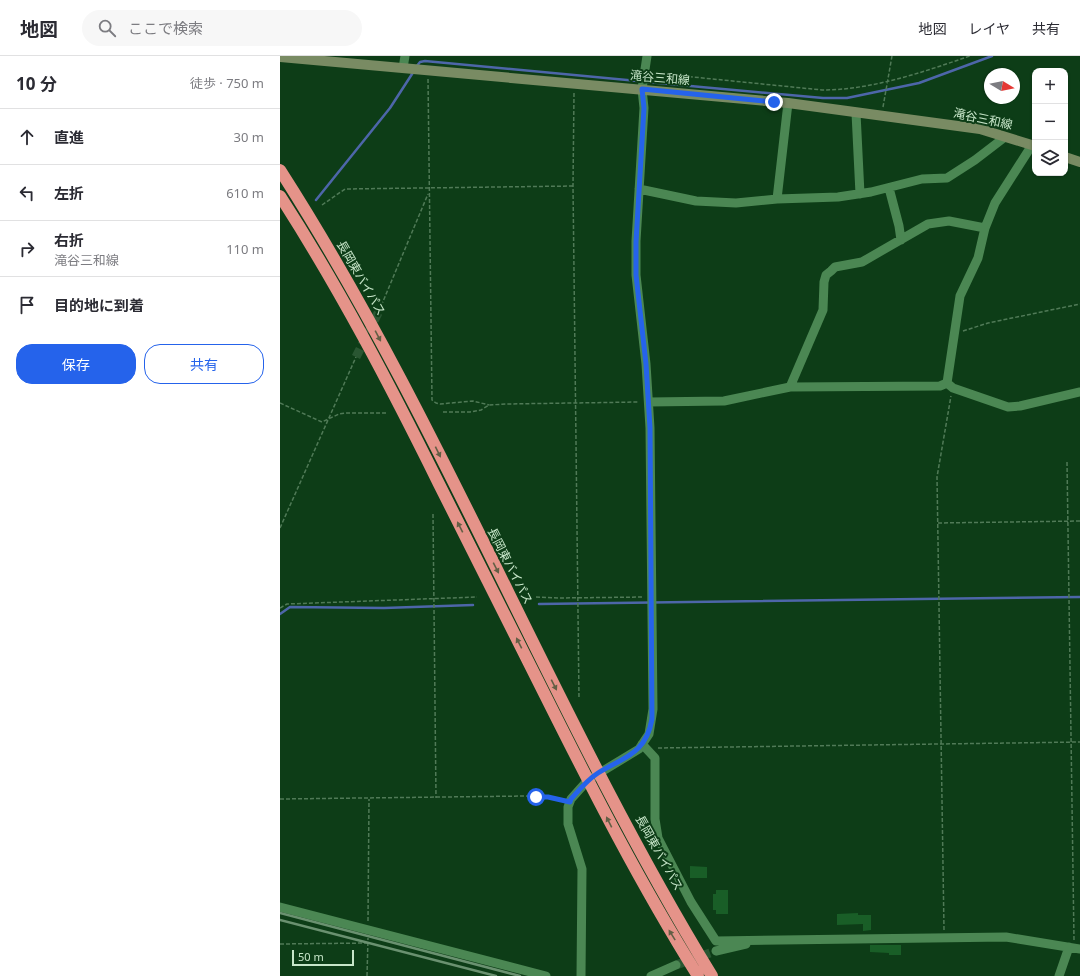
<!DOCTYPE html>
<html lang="ja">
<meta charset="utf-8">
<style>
body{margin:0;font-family:"Noto Sans","Noto Sans JP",sans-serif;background:#f7f7f7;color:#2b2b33}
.controls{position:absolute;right:12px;top:12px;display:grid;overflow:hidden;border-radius:8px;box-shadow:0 1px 3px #0004}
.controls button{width:36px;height:36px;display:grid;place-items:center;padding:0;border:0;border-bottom:1px solid #e1e1e2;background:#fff;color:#2b2b33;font:20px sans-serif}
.compass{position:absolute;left:704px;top:12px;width:36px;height:36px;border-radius:50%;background:#fff;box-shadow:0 1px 3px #0004;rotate:100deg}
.scale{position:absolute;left:12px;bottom:10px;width:62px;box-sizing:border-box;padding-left:4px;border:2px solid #c7e6c9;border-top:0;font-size:11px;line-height:14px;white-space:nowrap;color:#c7e6c9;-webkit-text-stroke:3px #0d3d17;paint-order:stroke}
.stop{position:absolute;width:12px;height:12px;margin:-9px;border:3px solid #2563eb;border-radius:50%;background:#fff}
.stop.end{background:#2563eb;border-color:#fff;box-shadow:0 1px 4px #0008}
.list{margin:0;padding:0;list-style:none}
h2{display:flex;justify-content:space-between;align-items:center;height:52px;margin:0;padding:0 16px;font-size:17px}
h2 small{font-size:13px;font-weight:400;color:#7c7c81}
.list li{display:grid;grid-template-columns:26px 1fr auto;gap:12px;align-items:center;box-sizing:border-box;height:56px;padding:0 16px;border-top:1px solid #e1e1e2}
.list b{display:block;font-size:15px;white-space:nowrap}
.list p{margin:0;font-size:13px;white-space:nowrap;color:#7c7c81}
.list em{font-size:13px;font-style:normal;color:#7c7c81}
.actions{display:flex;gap:8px;padding:12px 16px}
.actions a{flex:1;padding:9px 0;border:1px solid #2563eb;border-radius:16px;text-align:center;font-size:14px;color:#2563eb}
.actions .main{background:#2563eb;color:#fff}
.icon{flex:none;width:22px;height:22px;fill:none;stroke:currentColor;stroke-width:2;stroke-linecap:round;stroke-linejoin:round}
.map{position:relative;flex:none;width:800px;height:920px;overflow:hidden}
header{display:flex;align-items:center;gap:24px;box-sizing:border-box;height:56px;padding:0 20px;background:#fff;border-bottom:1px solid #e1e1e2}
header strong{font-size:19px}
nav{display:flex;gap:22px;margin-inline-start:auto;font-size:14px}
.search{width:280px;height:36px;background:#f7f7f7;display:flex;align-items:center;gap:10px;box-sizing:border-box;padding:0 14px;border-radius:22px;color:#7c7c81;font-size:15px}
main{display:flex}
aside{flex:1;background:#fff}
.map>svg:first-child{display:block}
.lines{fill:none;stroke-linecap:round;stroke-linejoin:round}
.stream{stroke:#4d66a9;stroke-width:2.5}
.building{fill:#195e27}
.street-tunnel{stroke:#295632;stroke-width:9;stroke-dasharray:9 4.5;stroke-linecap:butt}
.path{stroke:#507a57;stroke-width:1.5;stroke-dasharray:4 2;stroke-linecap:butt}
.street{stroke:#4b8753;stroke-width:9}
.secondary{stroke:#798b63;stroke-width:10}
.highway{stroke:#e59389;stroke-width:12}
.rail{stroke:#6a9170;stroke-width:2.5}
.oneway{fill:#635f45}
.route{stroke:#2563eb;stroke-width:5}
.labels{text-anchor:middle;stroke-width:4;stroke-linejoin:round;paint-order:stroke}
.street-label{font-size:12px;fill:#c7e6c9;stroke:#0d3d17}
</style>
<header>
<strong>地図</strong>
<div class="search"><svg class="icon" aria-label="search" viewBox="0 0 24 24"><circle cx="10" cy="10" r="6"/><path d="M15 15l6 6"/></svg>ここで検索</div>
<nav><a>地図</a><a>レイヤ</a><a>共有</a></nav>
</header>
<main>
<aside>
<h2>10 分<small>徒歩 · 750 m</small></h2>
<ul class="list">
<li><svg class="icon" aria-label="ahead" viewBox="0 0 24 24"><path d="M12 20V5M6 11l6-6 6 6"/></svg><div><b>直進</b></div><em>30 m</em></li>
<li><svg class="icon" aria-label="left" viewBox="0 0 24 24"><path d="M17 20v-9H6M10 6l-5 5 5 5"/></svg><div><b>左折</b></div><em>610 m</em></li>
<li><svg class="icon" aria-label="right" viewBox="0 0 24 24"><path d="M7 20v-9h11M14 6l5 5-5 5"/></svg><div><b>右折</b><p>滝谷三和線</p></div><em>110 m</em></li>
<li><svg class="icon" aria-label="arrive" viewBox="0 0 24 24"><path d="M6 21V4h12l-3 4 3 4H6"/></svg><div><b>目的地に到着</b></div></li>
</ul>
<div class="actions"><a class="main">保存</a><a>共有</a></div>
</aside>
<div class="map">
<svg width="800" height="920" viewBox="0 0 800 920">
<rect width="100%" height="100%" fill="#0d3d17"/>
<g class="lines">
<path class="stream" d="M136 11 140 6 145 5 421 31 543 42H567L639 27 712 0
M36 144 110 52 134 15
M259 548 800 541
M0 558 10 551 104 552 193 549"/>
</g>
<path class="building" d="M410 810 427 811V822H410Z
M436 834H448V858H436V854H433V838H436Z
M578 857V859H591V874L583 875V868L557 869V858Z
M590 889H621V899H609V897L590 896Z"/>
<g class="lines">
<path class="street-tunnel" d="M76 301 99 255
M396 909 436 895"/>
<path class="path" d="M373 17 542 34C592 34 643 16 690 0
M148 23 152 344 156 347 160 348 193 345 209 349
M294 37 293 130 299 643
M603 51 612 0
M42 149 65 133 293 130
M99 255 148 138
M683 275 708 267 800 248
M0 347 42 366 59 358 66 357H108
M163 356H190L201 354 209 349 226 348 359 346
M787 406 794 884
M153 458 156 742
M658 467 800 465
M0 472 76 301
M256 541 279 542 364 541
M0 552 7 548 197 541
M378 692 800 686
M0 743 245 740 268 741 282 745
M88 865 89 743
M664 874 657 421 671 340
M0 888 88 887
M87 920 88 882"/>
<path class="street" d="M123 12 125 0
M576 57 580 138
M609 132 619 170 621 184
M359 133 416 145 456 147 497 143 558 141 591 136 642 123 667 122 695 104 725 81
M497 143 508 47
M667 327 680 240 698 202 705 172 715 147 752 89
M667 327 673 332 728 351 740 350 800 336
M510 331 543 254 544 226 546 219 551 215 555 211 582 206 648 168 669 165 705 172
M369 346 444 345 510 331 660 330 667 327
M362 688 375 702V763L378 782 411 846 436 885 726 881 800 893
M0 851 266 920
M436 895 466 888
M301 920 302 813 288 768V751L291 743 308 724 359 693 369 678 373 653 370 372 366 308 356 219V185L364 52 362 33 367 0
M371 920 396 909
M779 920 789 891"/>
<path class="secondary" d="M0 1 508 47 700 73 755 90
M785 101 800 106"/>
<path class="highway" d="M0 114C165 371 273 660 432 920
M0 140C60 233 110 329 159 428 194 499 230 569 265 639 313 735 361 829 418 920"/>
<path class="rail" d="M0 857 240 920
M0 864 216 920"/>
</g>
<defs><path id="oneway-solid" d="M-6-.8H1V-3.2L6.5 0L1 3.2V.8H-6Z"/></defs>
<g class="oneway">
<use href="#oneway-solid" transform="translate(98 280) rotate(62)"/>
<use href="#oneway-solid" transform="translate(158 396) rotate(64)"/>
<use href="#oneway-solid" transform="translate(180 471) rotate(-117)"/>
<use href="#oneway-solid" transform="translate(216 512) rotate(63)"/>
<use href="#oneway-solid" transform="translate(239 587) rotate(-117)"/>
<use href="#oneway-solid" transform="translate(274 629) rotate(63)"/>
<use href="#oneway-solid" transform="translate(329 766) rotate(-117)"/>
<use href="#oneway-solid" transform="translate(392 879) rotate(-122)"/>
</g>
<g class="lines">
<path class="route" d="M256 741H268L290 746 291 743C299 734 307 724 318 717 344 701 366 698 372 663L370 372 366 308 356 219V186L364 52 362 33 494 46"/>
</g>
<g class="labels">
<g class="street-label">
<text transform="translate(380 22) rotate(5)" y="4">滝谷三和線</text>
<text transform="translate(703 63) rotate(12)" y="4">滝谷三和線</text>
<text transform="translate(81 222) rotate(60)" y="4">長岡東バイパス</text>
<text transform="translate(230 510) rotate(63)" y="4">長岡東バイパス</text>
<text transform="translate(379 797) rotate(61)" y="4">長岡東バイパス</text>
</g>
</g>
</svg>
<div class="controls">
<button>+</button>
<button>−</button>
<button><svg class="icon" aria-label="layers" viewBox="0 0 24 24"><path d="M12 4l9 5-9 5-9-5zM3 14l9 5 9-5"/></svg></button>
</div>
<svg class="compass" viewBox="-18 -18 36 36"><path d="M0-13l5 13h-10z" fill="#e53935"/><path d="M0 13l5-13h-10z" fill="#7c7c81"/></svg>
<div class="scale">50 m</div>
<div class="stop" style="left:256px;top:741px"></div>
<div class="stop end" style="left:494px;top:46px"></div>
</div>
</main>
